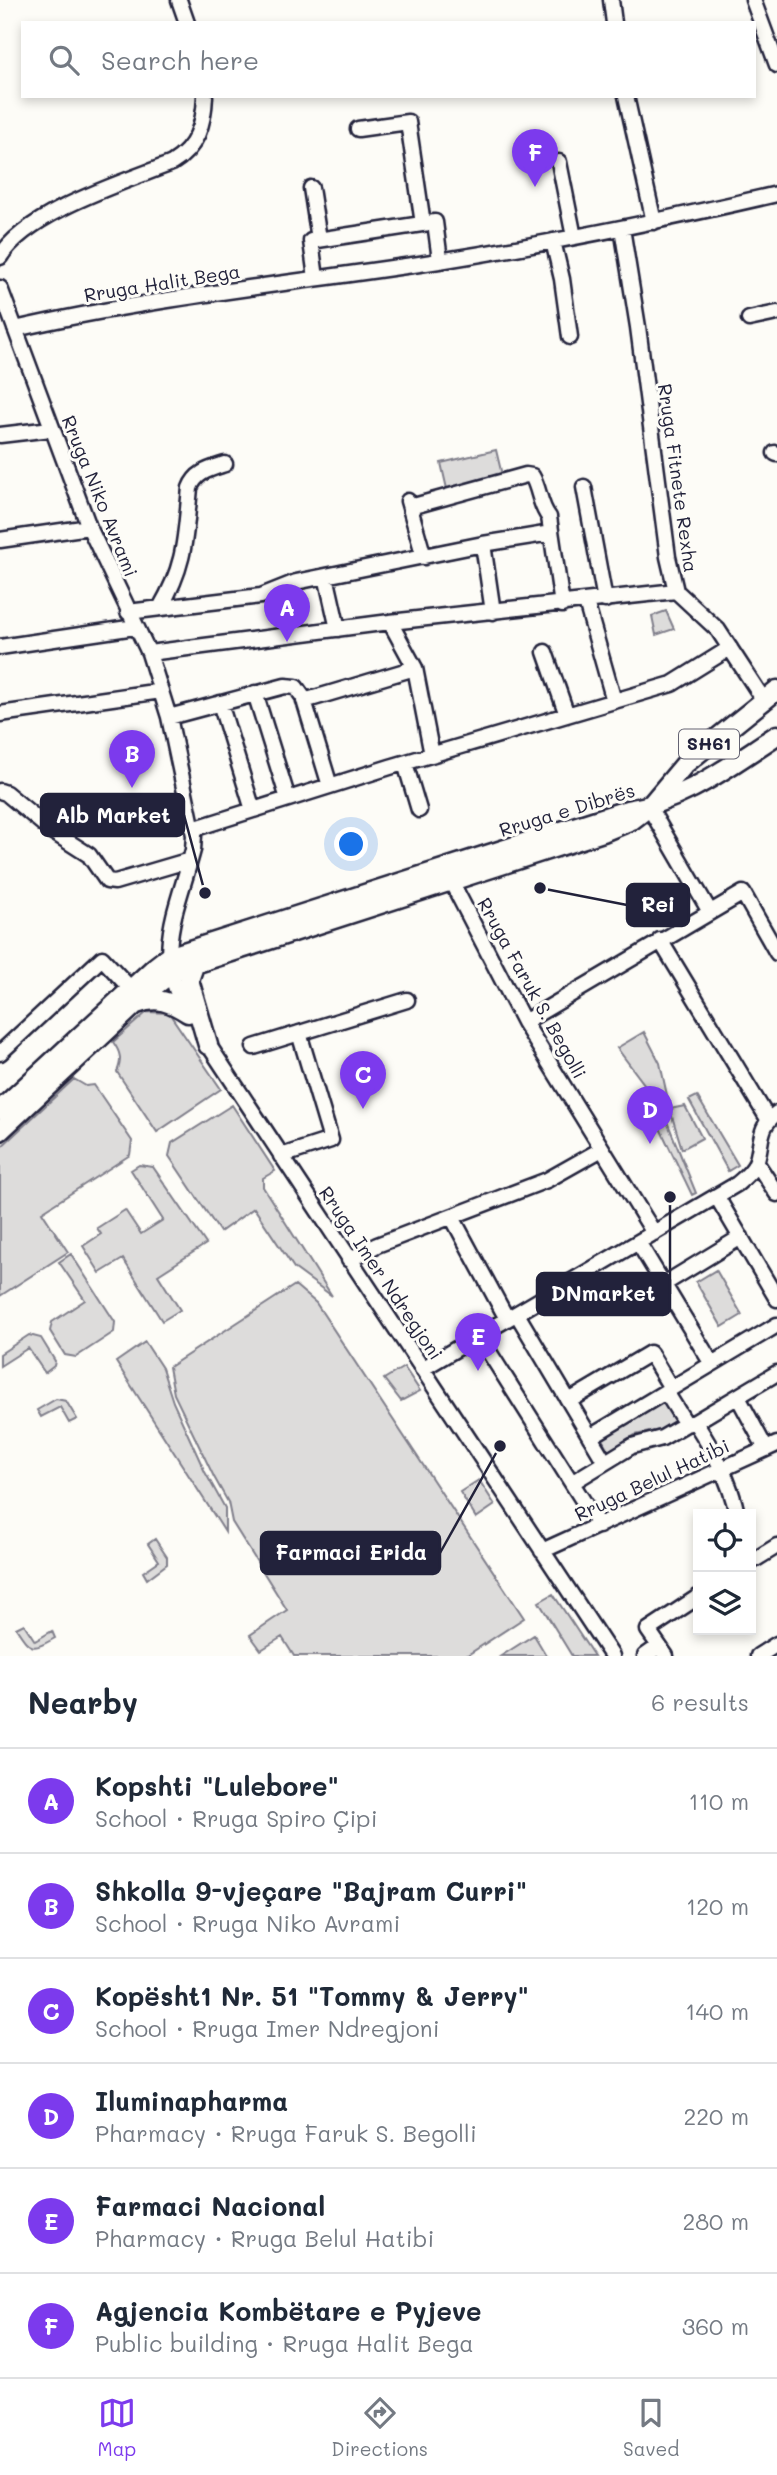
<!DOCTYPE html>
<meta charset="utf-8">
<style>
body{margin:0;font-family:Mali,sans-serif;background:#f2f2f3;color:#1f2937}
.controls{position:absolute;right:21px;bottom:21px;display:grid;overflow:hidden;border-radius:0px;box-shadow:0 4px 10px #0003}
.controls button{width:63px;height:63px;display:grid;place-items:center;padding:0;border:0;border-bottom:2px solid #e0e1e3;background:#fff;color:#1f2937;font:35px sans-serif}
.you{position:absolute;left:352px;top:845px;width:24px;height:24px;margin:-18px;border:5px solid #fff;border-radius:50%;background:#1a73e8;box-shadow:0 0 0 10px #1a73e833}
.badge{display:grid;place-items:center;width:46px;height:46px;border-radius:50%;background:#7c3aed;color:#fff;font-size:23px;font-weight:700}
.pin{position:absolute;translate:-50% -58px;filter:drop-shadow(0 2px 4px #0008)}
.pin::after{content:'';position:absolute;top:37px;width:24px;height:21px;background:inherit;clip-path:polygon(0 0,100% 0,50% 100%)}
.list{margin:0;padding:0;list-style:none}
h2{display:flex;justify-content:space-between;align-items:center;height:91px;margin:0;padding:0 28px;font-size:30px}
h2 small{font-size:23px;font-weight:400;color:#747a83}
.list li{display:grid;grid-template-columns:46px 1fr auto;gap:21px;align-items:center;box-sizing:border-box;height:105px;padding:0 28px;border-top:2px solid #e0e1e3}
.list b{display:block;font-size:26px;white-space:nowrap}
.list p{margin:0;font-size:23px;white-space:nowrap;color:#747a83}
.list em{font-size:23px;font-style:normal;color:#747a83}
.icon{flex:none;width:38px;height:38px;fill:none;stroke:currentColor;stroke-width:2;stroke-linecap:round;stroke-linejoin:round}
.map{position:relative;flex:none;width:777px;height:1656px;overflow:hidden}
.search{position:absolute;background:#fff;box-shadow:0 4px 10px #0003;left:21px;right:21px;top:21px;height:77px;display:flex;align-items:center;gap:18px;box-sizing:border-box;padding:0 24px;border-radius:0px;color:#747a83;font-size:26px}
.sheet{height:721px;background:#fff}
nav{display:flex;justify-content:space-around;align-items:center;box-sizing:border-box;height:98px;border-top:2px solid #e0e1e3;background:#fff;font-size:19px;color:#747a83}
nav a{display:grid;justify-items:center;gap:4px}
nav .on{color:#7c3aed}
.map>svg:first-child{display:block}
.green{fill:#dddcdb;stroke:#807f8b;stroke-width:2}
.lines{fill:none;stroke-linecap:round;stroke-linejoin:round}
.minor-casing{stroke:#22223b;stroke-width:19}
.major-casing{stroke:#22223b;stroke-width:23}
.minor{stroke:#fdfcf7;stroke-width:14}
.major{stroke:#fdfcf7;stroke-width:18}
.labels{text-anchor:middle;stroke-width:6;stroke-linejoin:round;paint-order:stroke}
.shield{fill:#fdfcf7;stroke:#646373;stroke-width:2}
.shield-label{font-size:18px;font-weight:bold;fill:#22223b}
.street-label{font-size:19px;fill:#22223b;stroke:#fdfcf7}
.leader{fill:none;stroke:#22223b;stroke-width:2.5}
.callout-dot{fill:#22223b;stroke:#fdfcf7;stroke-width:2.5}
.callout{fill:#22223b;stroke:#22223b;stroke-width:2.5}
.callout-label{font-size:21px;text-anchor:middle;font-weight:bold;fill:#fff}
</style>
<div class="map">
<svg width="777" height="1656" viewBox="0 0 777 1656">
<rect width="100%" height="100%" fill="#fdfcf7"/>
<filter id="ink" filterUnits="userSpaceOnUse"><feTurbulence type="fractalNoise" baseFrequency=".0143" numOctaves="2"/><feDisplacementMap in="SourceGraphic" scale="14" xChannelSelector="R" yChannelSelector="G"/><feConvolveMatrix kernelMatrix="1 2 1 2 8 2 1 2 1" color-interpolation-filters="sRGB"/></filter>
<g filter="url(#ink)">
<path class="green" d="M496 450 502 475 447 489 441 463Z
M666 611 674 629 656 635 652 616Z
M147 1012 169 1013 221 1089 157 1132 117 1072C122 1060 121 1053 113 1042Z
M644 1032 660 1063 670 1109 685 1106 702 1138 682 1149 670 1110 666 1113 617 1048Z
M74 1079 86 1086 94 1085 132 1141 130 1155 42 1212 68 1252 0 1296V1148Z
M697 1096 738 1165 728 1171 689 1100Z
M232 1105 275 1171 263 1178V1187L332 1296 294 1268 254 1208 220 1232 169 1156 172 1143Z
M666 1119 696 1193 692 1195 658 1124Z
M139 1165 153 1167 206 1244 158 1275 180 1310 162 1321 123 1259 100 1273 83 1246 101 1234 97 1228 125 1210 141 1234 163 1220 131 1170Z
M71 1254 115 1322 114 1332 76 1357 65 1355 50 1331 52 1322 85 1300 59 1262Z
M716 1270 742 1315 722 1327 696 1282Z
M295 1285 316 1303 524 1618 466 1656H294L282 1637 261 1650 250 1635 287 1610 232 1522 228 1502 214 1477 174 1394 169 1367Z
M29 1335 41 1338 55 1361 54 1366 45 1373 28 1348 0 1366V1354Z
M145 1342 162 1368 173 1402 205 1472 225 1508V1532L116 1362Z
M404 1367 420 1391 401 1401 384 1379Z
M56 1399 66 1401 77 1419 69 1423 60 1407 41 1417 37 1410Z
M664 1400 677 1421 660 1430 635 1435 609 1452 601 1437Z
M479 1480 495 1505 476 1518 460 1492Z
M155 1539 167 1557V1564L147 1579 143 1572 159 1561 148 1544Z
M553 1594 594 1656H572L539 1602Z
M24 1624 35 1641 52 1631 55 1638C32 1651 31 1651 16 1628Z
M534 1635 546 1655 544 1656H501Z"/>
<g class="lines">
<g class="minor-casing">
<path id="minor" d="M179 0 187 23
M611 0 614 23
M753 0 777 65
M626 96 654 222
M358 129 408 122 423 224
M559 162 574 237
M311 188 319 239
M622 228 638 327 668 557 676 591 718 630 765 702
M553 241 562 279 570 337
M0 257C27 212 124 182 172 163 197 148 204 124 205 96
M316 278 311 241 435 222 440 260
M0 288 89 527 149 653 169 717 194 835 193 850C177 911 152 953 187 1012
M749 319 777 313
M15 329C154 297 297 283 439 261 552 243 665 220 777 194
M0 435 51 429
M775 453 777 454
M584 487 605 600
M408 501 424 557
M410 507 526 475 532 476C540 489 539 505 549 517L562 605
M0 540 89 527
M483 544 493 612
M326 576 338 629
M586 602 614 701
M160 608C186 564 185 537 190 488 196 472 210 469 225 464
M128 612 261 596 296 582 483 544 551 533
M390 622 415 668 432 755
M0 647 135 627
M545 652 567 715
M149 653 390 622 676 591
M255 693 288 799
M304 701 415 668
M220 703 253 810
M0 714 161 691
M169 717 285 686 296 687 303 697 330 786
M405 763 419 810
M0 791 6 793 53 832 89 855 107 881 115 882 190 860
M649 807 710 912
M193 829 390 767 672 684 730 648
M451 881 524 1022 654 1233
M660 940 768 1119
M524 1022 743 893 777 953
M204 1038 612 1656
M254 1047 407 1000
M0 1053 102 958 131 989
M281 1156 331 1140 299 1033
M756 1162 777 1194
M717 1197 777 1299
M452 1217 507 1319
M638 1242 712 1364
M349 1260 377 1245 547 1180 602 1149
M664 1284 741 1237
M517 1314 605 1462
M479 1336 599 1526
M422 1369 737 1184C744 1178 752 1172 756 1163 763 1143 757 1127 777 1113
M666 1392 686 1424
M738 1397 766 1449
M569 1401 650 1353 671 1388
M695 1422C714 1452 730 1480 737 1514
M590 1437 777 1325
M573 1482 632 1446 662 1438 686 1424 695 1422 777 1373
M542 1551 777 1444
M751 1562 777 1546
M645 1656 659 1646
M666 1656 648 1630 698 1597
M758 1656 777 1644"/>
</g>
<g class="major-casing">
<path id="major" d="M195 963 189 980 208 1045
M137 1004C157 996 171 1002 188 1013
M0 1110 155 967 168 957 627 810C684 802 730 765 777 735
M0 1131 156 985 176 970 603 832 632 820 649 807 685 764 777 690"/>
</g>
<use href="#minor" class="minor"/>
<use href="#major" class="major"/>
</g>
</g>
<g class="labels">
<rect class="shield" x="679" y="729.5" width="60" height="29" rx="5"/>
<g class="shield-label">
<text x="709" y="750">SH61</text>
</g>
<g class="street-label">
<text transform="translate(162 283) rotate(-9)" y="7">Rruga Halit Bega</text>
<text transform="translate(678 478) rotate(82)" y="7">Rruga Fitnete Rexha</text>
<text transform="translate(100 496) rotate(68)" y="7">Rruga Niko Avrami</text>
<text transform="translate(567 810) rotate(-17)" y="7">Rruga e Dibrës</text>
<text transform="translate(532 988) rotate(61)" y="7">Rruga Faruk S. Begolli</text>
<text transform="translate(381 1273) rotate(56)" y="7">Rruga Imer Ndregjoni</text>
<text transform="translate(652 1480) rotate(-25)" y="7">Rruga Belul Hatibi</text>
</g>
</g>
<path class="leader" d="M205 893L184 815M540 888L627 905M670 1197L670 1294M500 1446L440 1553"/>
<g class="callout-dot">
<circle cx="205" cy="893" r="7"/>
<circle cx="540" cy="888" r="7"/>
<circle cx="670" cy="1197" r="7"/>
<circle cx="500" cy="1446" r="7"/>
</g>
<g class="callout">
<rect x="41" y="794" width="143" height="42" rx="7"/>
<rect x="627" y="884" width="62" height="42" rx="7"/>
<rect x="537" y="1273" width="133" height="42" rx="7"/>
<rect x="261" y="1532" width="179" height="42" rx="7"/>
</g>
<g class="callout-label">
<text x="113" y="823">Alb Market</text>
<text x="658" y="912">Rei</text>
<text x="603" y="1301">DNmarket</text>
<text x="351" y="1560">Farmaci Erida</text>
</g>
</svg>
<div class="controls">
<button><svg class="icon" aria-label="locate" viewBox="0 0 24 24"><circle cx="12" cy="12" r="6"/><path d="M12 2v4M12 18v4M2 12h4M18 12h4"/></svg></button>
<button><svg class="icon" aria-label="layers" viewBox="0 0 24 24"><path d="M12 4l9 5-9 5-9-5zM3 14l9 5 9-5"/></svg></button>
</div>
<div class="you"></div>
<div class="pin badge" style="left:287px;top:642px">A</div>
<div class="pin badge" style="left:132px;top:788px">B</div>
<div class="pin badge" style="left:363px;top:1109px">C</div>
<div class="pin badge" style="left:650px;top:1144px">D</div>
<div class="pin badge" style="left:478px;top:1371px">E</div>
<div class="pin badge" style="left:535px;top:187px">F</div>
<div class="search"><svg class="icon" aria-label="search" viewBox="0 0 24 24"><circle cx="10" cy="10" r="6"/><path d="M15 15l6 6"/></svg>Search here</div>
</div>
<section class="sheet">
<h2>Nearby<small>6 results</small></h2>
<ul class="list">
<li><span class="badge">A</span><div><b>Kopshti &quot;Lulebore&quot;</b><p>School · Rruga Spiro Çipi</p></div><em>110 m</em></li>
<li><span class="badge">B</span><div><b>Shkolla 9-vjeçare &quot;Bajram Curri&quot;</b><p>School · Rruga Niko Avrami</p></div><em>120 m</em></li>
<li><span class="badge">C</span><div><b>Kopësht1 Nr. 51 &quot;Tommy &amp; Jerry&quot;</b><p>School · Rruga Imer Ndregjoni</p></div><em>140 m</em></li>
<li><span class="badge">D</span><div><b>Iluminapharma</b><p>Pharmacy · Rruga Faruk S. Begolli</p></div><em>220 m</em></li>
<li><span class="badge">E</span><div><b>Farmaci Nacional</b><p>Pharmacy · Rruga Belul Hatibi</p></div><em>280 m</em></li>
<li><span class="badge">F</span><div><b>Agjencia Kombëtare e Pyjeve</b><p>Public building · Rruga Halit Bega</p></div><em>360 m</em></li>
</ul>
</section>
<nav>
<a class="on"><svg class="icon" aria-label="map" viewBox="0 0 24 24"><path d="M3 6l6-2 6 2 6-2v14l-6 2-6-2-6 2zM9 4v14M15 6v14"/></svg>Map</a>
<a><svg class="icon" aria-label="directions" viewBox="0 0 24 24"><path d="M12 3l9 9-9 9-9-9zM9 14v-3h6M13 9l2 2-2 2"/></svg>Directions</a>
<a><svg class="icon" aria-label="saved" viewBox="0 0 24 24"><path d="M7 4h10v16l-5-4-5 4z"/></svg>Saved</a>
</nav>
